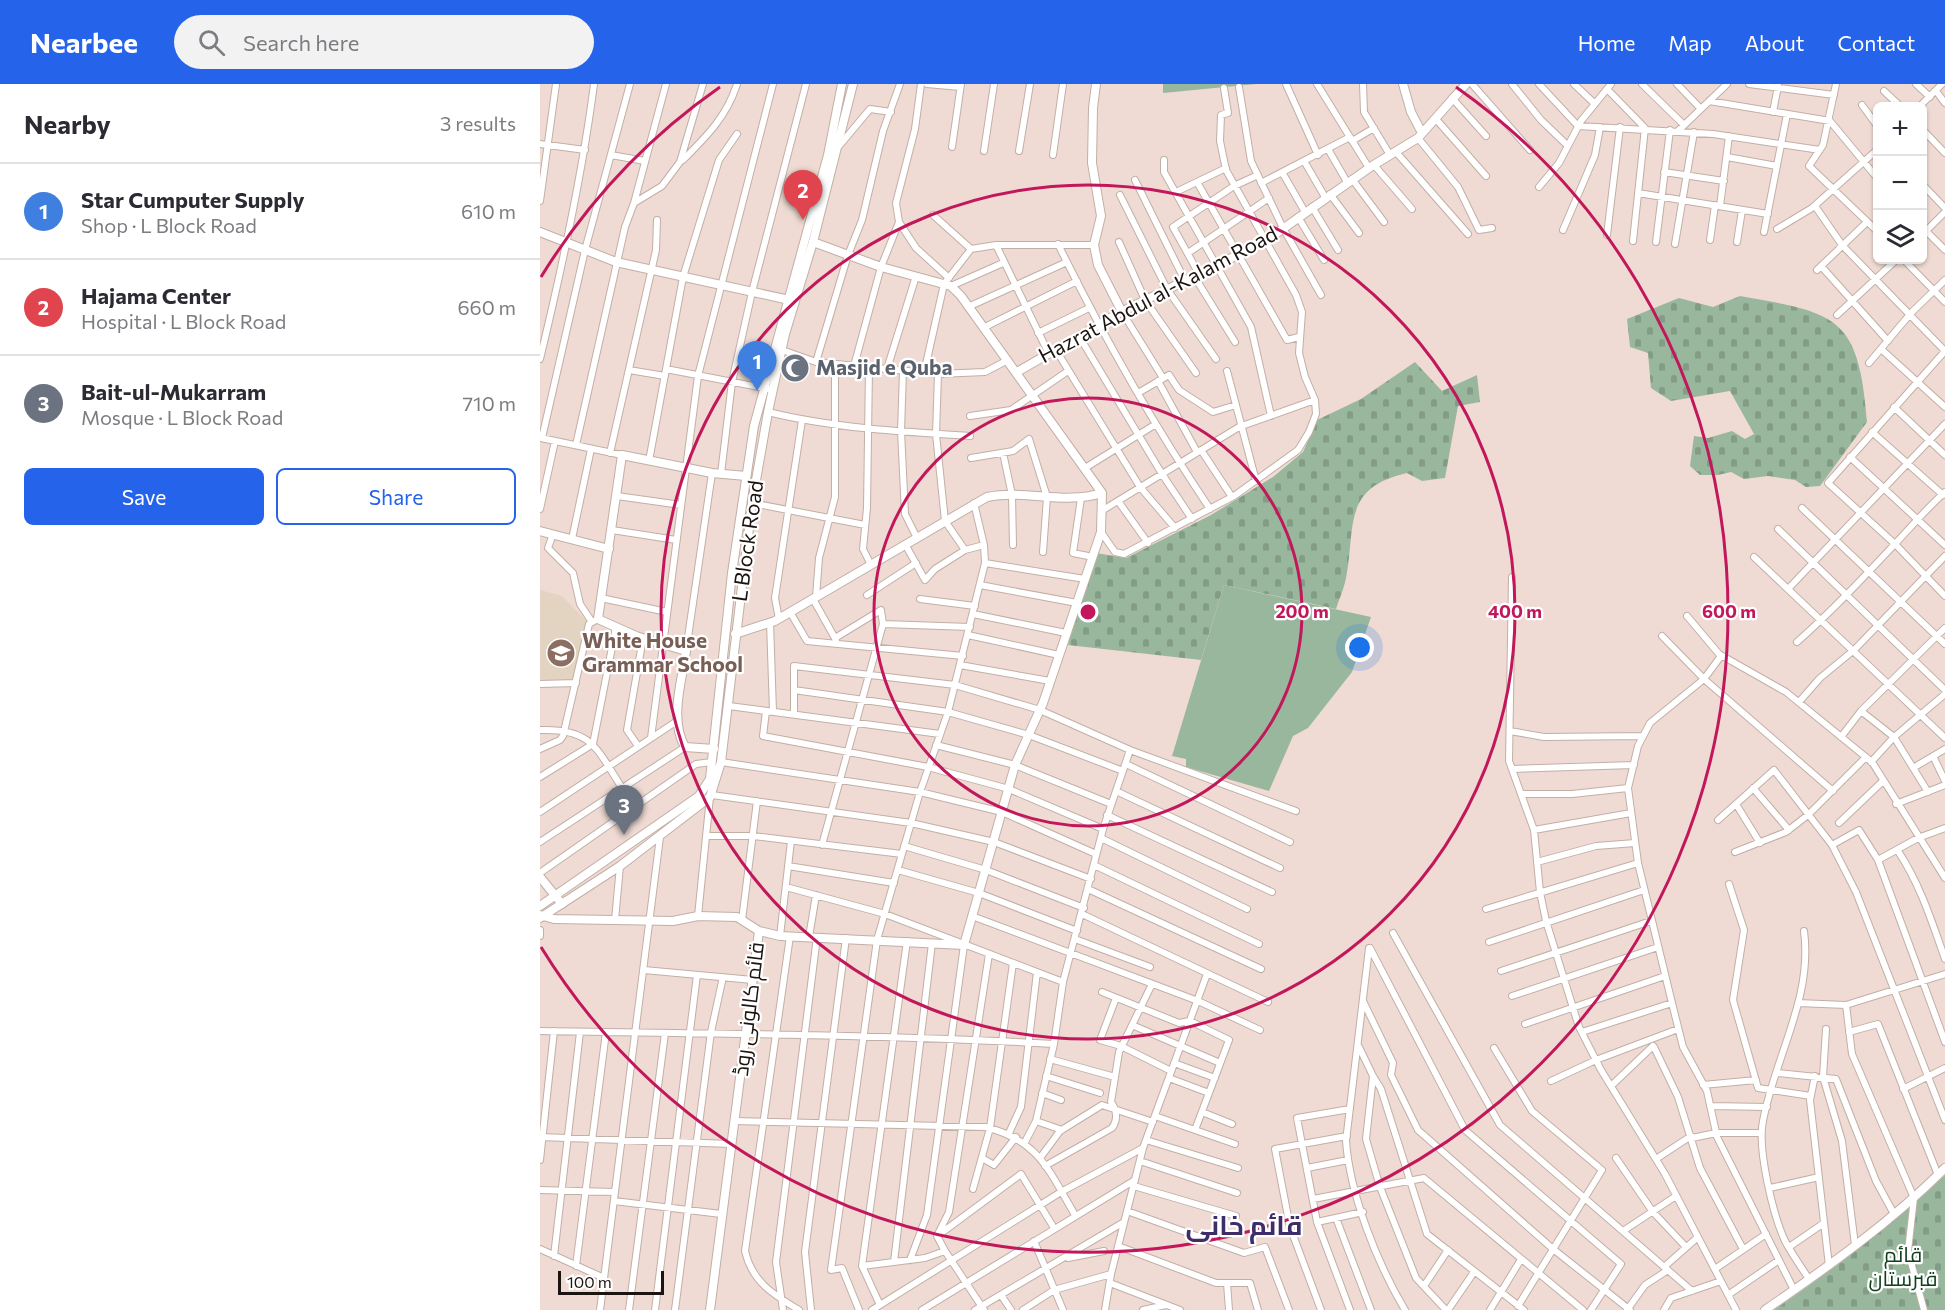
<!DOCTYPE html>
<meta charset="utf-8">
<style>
body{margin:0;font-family:Commissioner,Cairo,sans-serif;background:#f2f2f3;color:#2b2b33}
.controls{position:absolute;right:18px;top:18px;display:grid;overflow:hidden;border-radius:9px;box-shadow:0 2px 4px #0004}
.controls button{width:54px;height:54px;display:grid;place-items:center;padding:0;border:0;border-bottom:2px solid #e1e1e2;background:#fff;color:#2b2b33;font:30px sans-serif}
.scale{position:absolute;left:18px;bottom:15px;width:106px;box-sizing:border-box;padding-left:6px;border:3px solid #1b1411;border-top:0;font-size:16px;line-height:21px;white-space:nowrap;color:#1b1411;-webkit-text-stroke:4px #fff;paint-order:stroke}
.you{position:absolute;left:820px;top:564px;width:21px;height:21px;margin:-15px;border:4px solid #fff;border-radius:50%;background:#1a73e8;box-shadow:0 0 0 9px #1a73e833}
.badge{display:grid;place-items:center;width:39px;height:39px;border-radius:50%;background:#2563eb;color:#fff;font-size:20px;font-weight:700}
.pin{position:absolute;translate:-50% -50px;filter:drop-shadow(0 2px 3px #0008)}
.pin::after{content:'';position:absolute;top:32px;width:21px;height:18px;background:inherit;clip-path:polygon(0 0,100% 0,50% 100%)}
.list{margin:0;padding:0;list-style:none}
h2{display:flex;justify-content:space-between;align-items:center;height:78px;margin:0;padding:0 24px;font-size:26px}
h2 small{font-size:20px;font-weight:400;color:#7c7c81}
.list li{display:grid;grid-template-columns:39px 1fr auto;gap:18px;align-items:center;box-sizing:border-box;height:96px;padding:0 24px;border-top:2px solid #e1e1e2}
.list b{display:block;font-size:22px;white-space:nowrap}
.list p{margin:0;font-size:20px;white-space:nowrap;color:#7c7c81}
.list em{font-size:20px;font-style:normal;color:#7c7c81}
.actions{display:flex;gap:12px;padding:18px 24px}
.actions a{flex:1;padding:14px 0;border:2px solid #2563eb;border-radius:9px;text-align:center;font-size:21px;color:#2563eb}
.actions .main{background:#2563eb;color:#fff}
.icon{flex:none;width:33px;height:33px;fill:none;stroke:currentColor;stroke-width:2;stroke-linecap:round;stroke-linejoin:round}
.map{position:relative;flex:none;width:1405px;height:1226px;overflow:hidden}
header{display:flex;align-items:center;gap:36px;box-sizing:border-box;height:84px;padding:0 30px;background:#2563eb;color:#fff}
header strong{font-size:28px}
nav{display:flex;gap:33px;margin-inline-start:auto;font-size:21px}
.search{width:420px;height:54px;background:#f2f2f3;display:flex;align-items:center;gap:15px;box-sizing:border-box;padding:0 21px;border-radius:33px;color:#7c7c81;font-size:22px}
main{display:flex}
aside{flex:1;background:#fff}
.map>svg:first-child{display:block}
.education{fill:#e2d4c1}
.cemetery{fill:url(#cemetery-stones)}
.park{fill:#99b79d}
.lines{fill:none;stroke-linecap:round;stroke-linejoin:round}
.minor-casing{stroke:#c2afa6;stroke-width:8}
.tertiary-casing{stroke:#c2afa6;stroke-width:10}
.secondary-casing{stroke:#c2afa6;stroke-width:10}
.minor{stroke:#fff;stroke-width:6}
.tertiary{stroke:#fff;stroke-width:8}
.secondary{stroke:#fff;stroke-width:8}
.ring{fill:none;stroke:#c2185b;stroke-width:3}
.labels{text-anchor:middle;stroke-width:4.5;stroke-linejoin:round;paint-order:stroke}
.street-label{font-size:21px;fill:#1b1411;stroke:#fff}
.worship-label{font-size:21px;font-weight:bold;fill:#5b616d;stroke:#fff;text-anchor:start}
.education-label{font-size:21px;font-weight:bold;fill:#785e54;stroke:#fff;text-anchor:start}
.park-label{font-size:21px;fill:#11401d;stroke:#fff}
.district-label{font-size:27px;font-weight:bold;fill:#3d2e69;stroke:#fff}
.centre{fill:#c2185b;stroke:#fff;stroke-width:3}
.ring-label{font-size:18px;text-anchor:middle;font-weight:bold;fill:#c2185b;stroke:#fff;stroke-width:4.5;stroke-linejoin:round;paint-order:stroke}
</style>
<header>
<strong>Nearbee</strong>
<div class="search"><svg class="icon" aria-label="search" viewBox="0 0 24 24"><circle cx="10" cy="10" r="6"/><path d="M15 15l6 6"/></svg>Search here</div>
<nav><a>Home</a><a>Map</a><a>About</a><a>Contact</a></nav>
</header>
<main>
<aside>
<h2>Nearby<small>3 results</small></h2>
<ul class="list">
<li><span class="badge" style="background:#3f7fe0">1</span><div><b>Star Cumputer Supply</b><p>Shop · L Block Road</p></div><em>610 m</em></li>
<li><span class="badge" style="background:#e0444e">2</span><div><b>Hajama Center</b><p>Hospital · L Block Road</p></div><em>660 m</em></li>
<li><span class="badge" style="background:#6b7280">3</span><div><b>Bait-ul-Mukarram</b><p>Mosque · L Block Road</p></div><em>710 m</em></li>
</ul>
<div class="actions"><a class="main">Save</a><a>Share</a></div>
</aside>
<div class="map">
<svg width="1405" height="1226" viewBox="0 0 1405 1226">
<defs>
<pattern id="cemetery-stones" width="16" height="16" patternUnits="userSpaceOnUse" patternTransform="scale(1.5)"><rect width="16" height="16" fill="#99b79d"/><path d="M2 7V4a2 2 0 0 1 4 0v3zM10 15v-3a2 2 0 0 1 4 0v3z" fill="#839c86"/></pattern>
</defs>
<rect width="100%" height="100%" fill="#efdbd3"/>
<path class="education" d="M0 506 22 512 49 540 36 599 0 600Z"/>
<path class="cemetery" d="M1200 212C1297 229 1319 232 1327 338L1280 402 1266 403 1255 396 1228 392 1204 395 1191 388 1178 391H1160L1150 382 1154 352 1168 354 1192 347 1205 355 1214 350 1190 307 1131 317 1111 304 1108 269 1090 263 1087 235 1139 214 1173 223Z
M875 278 902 307 937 291 940 318 918 322 905 394 882 397 867 389C801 404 816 443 806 494 804 505 799 515 796 525L684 501 661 576 528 561 556 469 586 474 671 431 733 393 763 368 777 336 821 315Z
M1405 1091V1226H1234C1294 1185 1352 1141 1405 1091Z"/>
<path class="park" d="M623 0H716L623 9Z
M684 501 831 533 812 588 768 644 753 652 729 707 646 683V675L632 672Z"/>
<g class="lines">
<g class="minor-casing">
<path id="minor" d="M381 0 375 45 356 119 359 138 376 164 409 194
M387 0 420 3
M746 0 778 71
M777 0 829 84
M823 0 824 28 850 71
M932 0 990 66
M972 0 1001 36 1027 61
M999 0 1038 42 1173 50 1280 66
M1034 0 1055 20
M1102 0 1144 41
M1137 0 1161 25
M1209 0 1294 11
M1296 0 1283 61 1269 82 1338 148
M1376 0 1390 13
M699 3 711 77 743 144 781 211
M1067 5 1105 44 1093 157
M1344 7 1360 22
M1396 7 1405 19
M912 14 946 52
M1169 17 1290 37 1338 95
M1322 21 1338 43
M1380 22 1402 0
M1233 28 1238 2
M895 34 946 92
M1382 45 1405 69
M1139 46 1187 0
M878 54 918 103 939 146 952 144
M812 57 834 44
M0 60 45 66
M299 62 330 25 351 28
M412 63 421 0
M788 65 807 98
M444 67 454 0
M479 67 490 0
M856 68 928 150
M71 71 105 77
M513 71 523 0
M1187 73 1237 82
M143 76C167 52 187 32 197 0
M624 76V88L711 243 731 332
M764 77 785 113
M834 81 872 125
M742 88 765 128
M1124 88 1184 97
M812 95 844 138
M595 96 645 197
M657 98 747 256 759 253
M721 99 810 53
M1382 100 1405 124
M999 103 1019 79 1041 37 1071 0
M636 108 686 84
M1098 109 1228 130
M790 110 819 149
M580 111 627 205 676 275
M0 117 16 0
M94 119 126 0
M1180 122 1189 52
M1275 122 1302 161 1405 267
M772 123 798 166
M393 131 431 165
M758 133 784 176
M1382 143 1405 166
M1237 145 1272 124 1338 65
M1023 146 1055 71 1060 43
M1224 148 1247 30
M1067 151 1080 43
M1382 151 1405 128
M1170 156 1175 121
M579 158 605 216 656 289
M1116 158 1130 46
M1197 158 1202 126
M518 160C563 252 613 340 670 425
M1135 160 1154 48
M456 161 509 270
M648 169 729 114
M1364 176 1405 218
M1281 182 1348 257
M1277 186 1327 138
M659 190 633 143 694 102 718 91
M654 192 695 258
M411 202 463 179
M428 223 527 178
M582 228 623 294
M1297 231 1356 176
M443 244 537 197
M498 249 549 224
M539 252 622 390 652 435
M1341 265 1405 323
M242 266 276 278 398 290 445 288 468 276
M516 266 600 403 635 444
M1405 267 1288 399 1355 460 1405 512
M0 275C22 184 42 93 54 0
M276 278 308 171 322 136 343 47 360 0
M1329 279 1371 229 1405 196
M314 282 341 183 359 138
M329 283 327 424 323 465 331 481
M126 285 229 305
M347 285 376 192
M89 286 125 292
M363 287 361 347 365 430 377 454
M687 287 716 397
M384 289 404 200 431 165 456 161H554
M618 297 657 368
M598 309 629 291 639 306 673 328 696 321
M1354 323 1405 371
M228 328C293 344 363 348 430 352
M430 332 471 326 528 287
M1332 348 1403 411
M1 354 82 371
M2 354 45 166 90 0
M36 361 85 143 94 119 122 102 140 78 163 0
M661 366 692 413
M70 369 116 166 117 136
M463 369 472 411 473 461
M1310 373 1405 461
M431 374 473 367 489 355 507 413 503 468
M109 377 143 193 179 76 197 50
M545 384 616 340
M181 390 192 298 212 208 266 0
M77 412 141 421
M541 414 533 469 553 473
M578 417 608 459
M212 419 325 441
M434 419 444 461
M1262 424 1405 560
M0 425 15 357
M563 426 699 343 775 316
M1238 445 1405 606
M72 446 136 456
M561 448 575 468 584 470 694 412 758 366 769 348 776 330 775 316 765 293 759 269 762 228 756 211 686 86 680 57 681 31 688 29 684 4
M13 450 8 464 33 489 40 520 52 538
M32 455 51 365
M365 460 385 496 395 485 425 466 405 437 396 350 398 290
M1214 473 1405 654
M445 479 545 495
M972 493 969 677 994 746 1000 808 1006 837 1039 943 1061 986 1125 1090 1196 1226
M440 501 537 519
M1248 505 1405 340
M327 511 376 479
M276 513 279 474 295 413V280
M61 514 127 528
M273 515 296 556
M380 515 435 522
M250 528 267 557 423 572
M433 530 526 549
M1147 532 1179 570 1246 608 1332 678 1405 794
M239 535 235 514 262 336
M230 538 233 628
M343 540 430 543
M428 551 519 571
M1122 552 1164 595 1293 707
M1257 558C1291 528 1322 495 1353 462 1372 442 1384 427 1405 408
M146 567 172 389
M420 581 510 597
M0 600 36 599
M254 606 408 628 489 651 583 687
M1259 618 1280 594 1314 566 1405 472
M189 622 400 650
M226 627 223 652 388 683 469 705 563 745
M1321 627 1354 653 1388 708
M254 630V582L415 601 500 626 590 666 756 727
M0 646C52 644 57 665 82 704
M970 647 1004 653 1103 652
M1301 653 1321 627 1405 544
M111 654 158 292 233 0
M396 661 475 681 571 720
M98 662 87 646 103 554
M0 665 20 656 23 652 49 540 58 535
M1393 672 1405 697
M181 678 380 708 462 728 556 770
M1331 678 1354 653 1405 610
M586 680 750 758
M1373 684 1405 665
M972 685 1094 681
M0 693 53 660 76 543
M1213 704 1249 746
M576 707 740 784
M981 710H1032L1088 704
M172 711 371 739 454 758 551 795
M1196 720 1220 759
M1356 720 1405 701
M0 728 137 637
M567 731 732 808
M1178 736 1234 686 1292 761 1316 808 1405 1036
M1299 739 1343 697
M994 746 1091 729
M167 752H213L362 770
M561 754 707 825
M0 758 145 663
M282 761 343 540 341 526 295 554
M1292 761 1319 746 1338 776 1405 958
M364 762 446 786 544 824
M1358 767C1380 800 1392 838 1405 875
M1195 768 1246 748 1268 731 1326 673
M1338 776 1378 754 1405 744
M997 778 1056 762 1095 759
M554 781 719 860
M248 782 354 799
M358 786 439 809 537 847
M0 789 156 680 172 678
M1189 800 1204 846 1193 916 1218 1004 1271 1012
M246 803 345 830 523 898
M548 805 721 885
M946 825 1098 779
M542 830 728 918
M158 832 170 713
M432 832 658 917 720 946
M75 836 80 782
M202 836 217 717
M0 846V852
M1264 847C1273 914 1235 972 1223 1037 1217 1064 1233 1131 1245 1157 1252 1170 1261 1183 1269 1195
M853 849 960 1041 1152 1207
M240 852 251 757
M250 852 205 1167C212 1198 234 1211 259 1226
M269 853 276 811
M535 855 610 883
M949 858 1104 806
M829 864 806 1057C810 1111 837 1179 865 1226
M830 864 925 1046 1081 1180 1051 1226
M104 886 213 896
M961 887 1111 837
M562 908 639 939 650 937 689 956 655 1046
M972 912 1118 863
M576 914 560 956 581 962 631 987
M823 917 853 979 851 991 878 1046 1013 1165 1090 1226
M1132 919 1098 779 1088 704 1098 662 1110 639 1164 595 1181 572
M1258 919 1306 921 1405 890
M1306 921 1312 970 1374 1114 1368 1167 1384 1226
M985 940 1125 892
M592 941 680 979
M1286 945 1283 993 1302 1057 1315 1161
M0 947C172 950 343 950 514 960
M1042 948 1132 919 1143 963 1167 1007 1177 1053 1254 1206
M1309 948 1338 940 1398 1091
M819 963 833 992 826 1055 840 1103 876 1194 906 1226
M1114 963 1138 1013 1160 1084 1203 1165
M954 964 992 1027 1062 1086 978 1222
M510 975 575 993
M634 979 675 994
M1237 989 1296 995 1336 1097 1354 1130
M506 992 560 1009
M833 992 841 1005 887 1150 984 1226
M1275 992 1270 1016 1289 1182
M629 994 669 1009
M1011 997 1056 976 1138 945
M1163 1001 1216 996
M1071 1002 1113 962
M1363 1005 1405 984
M502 1009 521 1016
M1170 1022 1227 1023
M662 1028 692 1040
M615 1032 695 1060
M194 1037 445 1043C499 1056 509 1087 535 1131
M496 1037 522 1046
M469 1049 481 1023 497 888
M0 1053 191 1060
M1152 1054 1176 1049H1221
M606 1056 698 1084
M485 1058 496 1037 514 960 523 898 563 745 590 666
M442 1074 454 1081 476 1053
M500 1074 520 1047 562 1021 613 1038
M1076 1074 1113 1128 1146 1163
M1116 1075 1151 1052
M0 1076 14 947
M600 1077 697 1109
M505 1082 572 1044C578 1036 577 1026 571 1018L579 968 612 900
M767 1084 808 1076
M594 1102 696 1132
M1230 1104 1279 1093
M433 1105 450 1044 473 879
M0 1106 75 1108
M773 1115 884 1094 1043 1226
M74 1117 181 1130
M587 1127 704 1169 725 1163 749 1226
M796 1134 831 1226
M777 1138 823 1128
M1083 1147 1136 1112
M400 1150 481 1090 514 1144
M494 1157 523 1226
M578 1162 676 1199H710L718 1226
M1249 1163 1284 1139
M0 1165 64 1194
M405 1167 397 1152 409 1128 449 870
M14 1172 40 948
M528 1174 564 1167
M370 1176 387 1131 424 861
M354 1178 392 859
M36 1182 66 948
M322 1182 385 1174 405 1167 444 1226
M1124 1183 1158 1153
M1175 1185 1226 1150
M570 1199 640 1226
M687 1199 689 1226
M884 1202 908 1166
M461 1211 471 1226
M1188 1211 1239 1176
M340 1221 322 1182 367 857
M60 1226 120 753
M89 1226 125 949
M115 1226 157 891
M135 1226 171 948 183 893
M243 1226 236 1178 277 853
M271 1226 265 1168 306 854
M319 1226 302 1184 291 1186 337 856 380 708 408 628 445 479 444 461 425 466
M332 1226 521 1108 603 1064
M382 1226 595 1096
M435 1226 584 1138
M483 1226 514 1206 571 1190
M565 1226 571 1190 603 1064 667 890
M603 1226 626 1221
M781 1226 750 1143 735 1065 807 1052
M810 1226 777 1138 757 1034 810 1025
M908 1226 934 1188
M950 1226 980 1177
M1087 1226 1105 1201 1128 1186
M1124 1226 1131 1214 1181 1197"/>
</g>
<g class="tertiary-casing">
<path id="tertiary" d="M556 0 553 24 552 79 561 132 554 161 558 181 582 228
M863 0 871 28 882 49
M0 148 76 178 254 217
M477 288 579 229 724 158 832 82 878 54 926 0
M0 447 69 465
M195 550 235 537 447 413C485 405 524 421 562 409
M174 665 145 663C129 635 142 597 146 567L96 552 58 535 82 371 172 389 206 392
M0 793 22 820
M0 831 14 835 133 837 158 832 197 833 219 847 170 1226
M219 847 240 852 424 861 475 681 503 619 561 448 562 409 421 212 411 202 341 183 273 158
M1225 1226C1288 1183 1351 1138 1405 1084"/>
</g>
<g class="secondary-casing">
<path id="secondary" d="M0 822 159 712 170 695 192 489 214 342 288 71 302 0
M0 834 80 782 170 713 181 678 212 419 228 328 245 250 273 158 313 0"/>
</g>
<use href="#minor" class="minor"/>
<use href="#tertiary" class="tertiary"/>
<use href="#secondary" class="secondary"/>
</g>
<g class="ring">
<circle cx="548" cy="528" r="214"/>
<circle cx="548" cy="528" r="427"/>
<path d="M1 193A641 641 0 0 1 180 3M916 3A641 641 0 1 1 1 863"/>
</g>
<defs>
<g id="mosque-disc" transform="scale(1.5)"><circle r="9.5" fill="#6b7280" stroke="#fff"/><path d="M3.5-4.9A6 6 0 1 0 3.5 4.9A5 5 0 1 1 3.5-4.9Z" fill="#fff"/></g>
<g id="school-disc" transform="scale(1.5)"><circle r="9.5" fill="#8d6e63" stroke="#fff"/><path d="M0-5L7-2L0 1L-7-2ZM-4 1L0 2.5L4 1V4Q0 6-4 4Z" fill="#fff"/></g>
</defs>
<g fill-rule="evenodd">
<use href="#mosque-disc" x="255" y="284"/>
<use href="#school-disc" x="21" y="569"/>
</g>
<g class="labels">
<g class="street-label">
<text transform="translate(618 211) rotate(-28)" y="7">Hazrat Abdul al-Kalam Road</text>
<text transform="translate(208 457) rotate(-82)" y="7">L Block Road</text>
<text transform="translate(209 925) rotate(-83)" y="7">قائم کالونی روڈ</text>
</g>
<g class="worship-label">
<text x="276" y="291">Masjid e Quba</text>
</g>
<g class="education-label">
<text x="42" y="564">White House<tspan x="42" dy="24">Grammar School</tspan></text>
</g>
<g class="park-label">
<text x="1363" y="1178">قائم<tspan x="1363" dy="24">قبرستان</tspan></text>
</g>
<g class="district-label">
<text x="704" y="1151">قائم خانى</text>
</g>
</g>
<circle cx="548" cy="528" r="9" class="centre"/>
<g class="ring-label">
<text x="762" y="534">200 m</text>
<text x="975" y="534">400 m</text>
<text x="1189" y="534">600 m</text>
</g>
</svg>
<div class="controls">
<button>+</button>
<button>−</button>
<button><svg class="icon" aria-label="layers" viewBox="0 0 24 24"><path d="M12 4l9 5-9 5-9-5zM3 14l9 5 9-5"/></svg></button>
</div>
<div class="scale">100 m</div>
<div class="you"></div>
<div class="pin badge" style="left:217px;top:307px;background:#3f7fe0">1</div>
<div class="pin badge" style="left:263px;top:136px;background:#e0444e">2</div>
<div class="pin badge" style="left:84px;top:751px;background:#6b7280">3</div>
</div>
</main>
